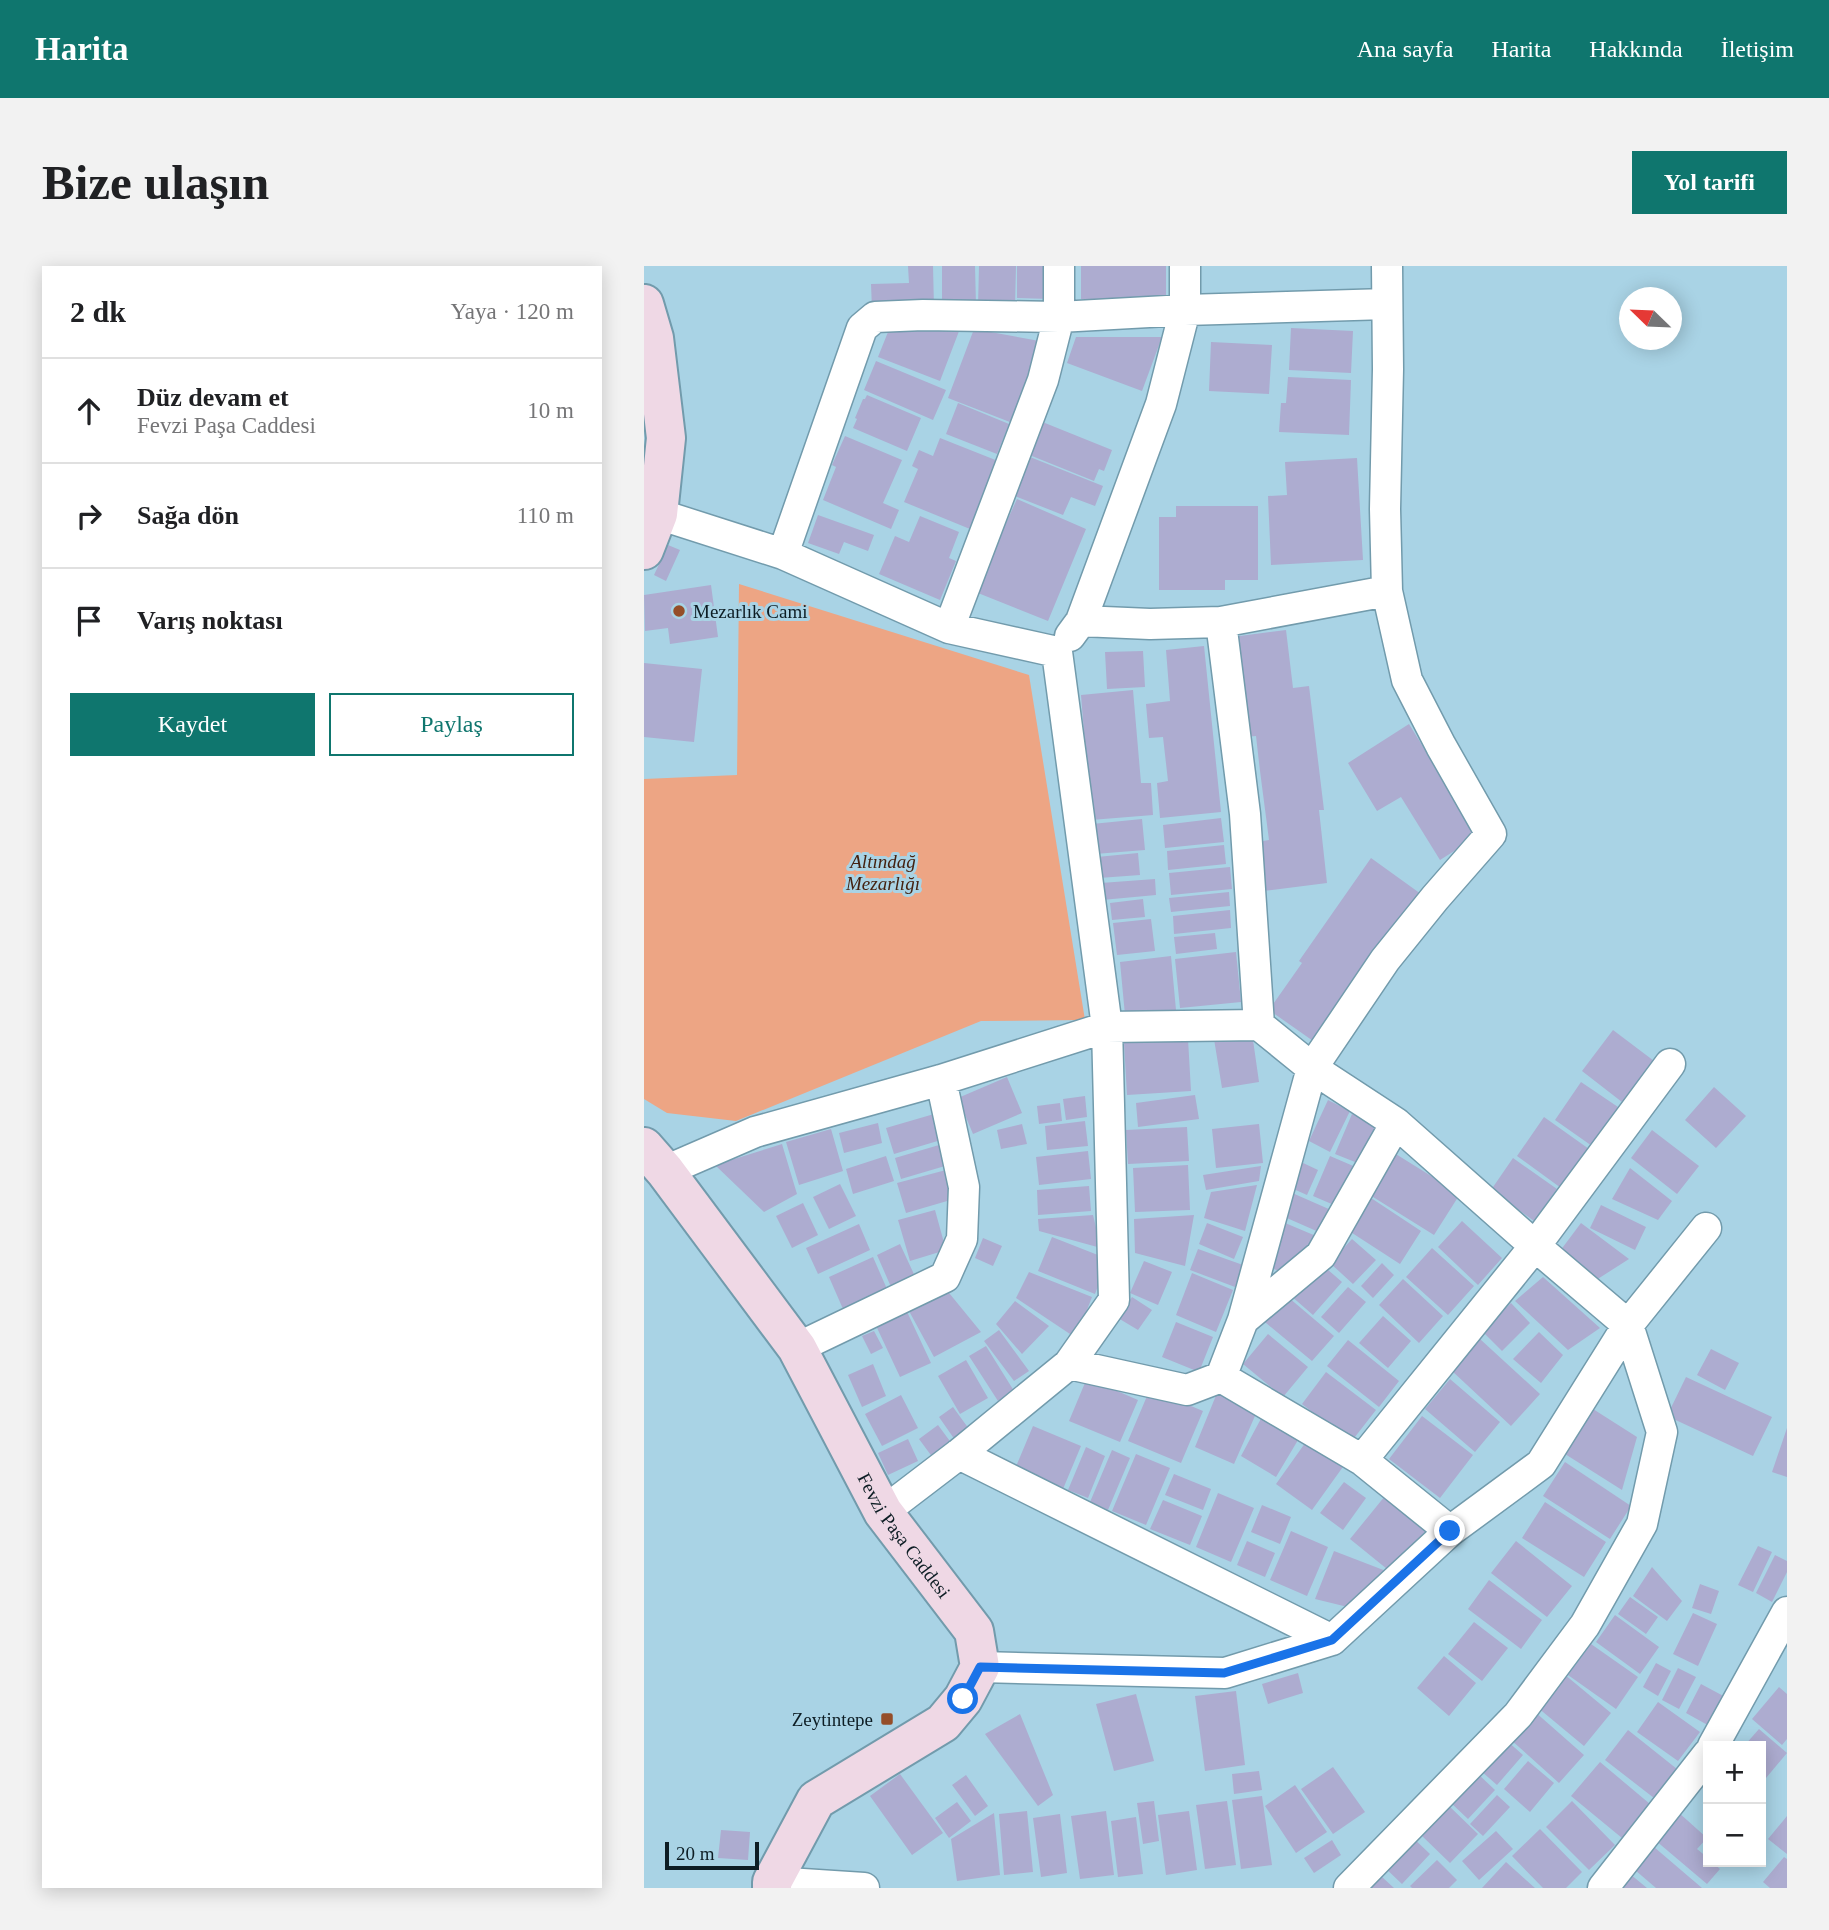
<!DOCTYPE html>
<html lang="tr">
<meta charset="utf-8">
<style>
body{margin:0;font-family:Georgia,serif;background:#f2f2f2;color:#202124}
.controls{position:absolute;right:21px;bottom:21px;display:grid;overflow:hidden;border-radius:0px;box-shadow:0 4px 18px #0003}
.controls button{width:63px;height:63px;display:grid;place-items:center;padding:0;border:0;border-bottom:2px solid #e0e0e0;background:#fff;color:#202124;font:35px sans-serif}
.compass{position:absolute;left:975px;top:21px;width:63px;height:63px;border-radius:50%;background:#fff;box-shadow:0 4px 18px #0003;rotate:293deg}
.scale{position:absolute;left:21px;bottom:18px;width:94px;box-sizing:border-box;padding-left:7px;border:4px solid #0d1d24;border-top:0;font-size:19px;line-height:24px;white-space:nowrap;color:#0d1d24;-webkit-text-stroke:5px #a9d3e5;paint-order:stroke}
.stop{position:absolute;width:21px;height:21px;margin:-16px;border:5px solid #1a73e8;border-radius:50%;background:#fff}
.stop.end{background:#1a73e8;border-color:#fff;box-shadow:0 2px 7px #0008}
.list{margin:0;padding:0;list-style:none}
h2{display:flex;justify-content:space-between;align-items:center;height:91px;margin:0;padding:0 28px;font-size:30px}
h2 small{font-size:23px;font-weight:400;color:#757577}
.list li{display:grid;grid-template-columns:46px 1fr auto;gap:21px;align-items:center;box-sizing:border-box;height:105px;padding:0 28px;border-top:2px solid #e0e0e0}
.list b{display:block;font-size:26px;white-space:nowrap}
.list p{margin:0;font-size:23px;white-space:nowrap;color:#757577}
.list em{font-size:23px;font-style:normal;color:#757577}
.actions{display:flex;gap:14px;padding:21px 28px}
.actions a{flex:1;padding:16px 0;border:2px solid #0f766e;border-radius:0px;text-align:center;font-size:24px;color:#0f766e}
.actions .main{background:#0f766e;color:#fff}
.icon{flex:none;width:38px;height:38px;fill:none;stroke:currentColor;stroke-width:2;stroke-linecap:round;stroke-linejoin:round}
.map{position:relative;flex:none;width:1143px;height:1622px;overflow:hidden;border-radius:0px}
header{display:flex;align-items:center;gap:42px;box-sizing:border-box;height:98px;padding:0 35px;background:#0f766e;color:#fff}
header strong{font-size:33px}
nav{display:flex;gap:38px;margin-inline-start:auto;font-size:24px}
.intro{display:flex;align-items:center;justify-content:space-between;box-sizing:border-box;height:168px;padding:0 42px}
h1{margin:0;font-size:49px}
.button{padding:18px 32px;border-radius:0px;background:#0f766e;color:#fff;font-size:24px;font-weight:700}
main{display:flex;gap:42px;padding:0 42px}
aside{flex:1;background:#fff;border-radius:0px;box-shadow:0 4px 18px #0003}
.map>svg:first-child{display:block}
.green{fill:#eda584}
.building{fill:#adacd0}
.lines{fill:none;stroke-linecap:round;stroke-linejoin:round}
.street-casing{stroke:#729bac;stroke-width:33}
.secondary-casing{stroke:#729bac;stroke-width:42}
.street{stroke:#fff;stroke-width:30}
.secondary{stroke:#efd8e5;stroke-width:38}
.route{stroke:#1a73e8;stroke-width:9}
.poi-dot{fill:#954e29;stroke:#a9d3e5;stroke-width:2.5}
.labels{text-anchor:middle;stroke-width:6;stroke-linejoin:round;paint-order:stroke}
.poi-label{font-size:19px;fill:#0d1d24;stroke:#a9d3e5;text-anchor:start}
.park-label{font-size:19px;font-style:italic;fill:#421;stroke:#a9d3e5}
.street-label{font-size:19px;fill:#0d1d24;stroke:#a9d3e5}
</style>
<header>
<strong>Harita</strong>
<nav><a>Ana sayfa</a><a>Harita</a><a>Hakkında</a><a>İletişim</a></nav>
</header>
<div class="intro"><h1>Bize ulaşın</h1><a class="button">Yol tarifi</a></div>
<main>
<aside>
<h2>2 dk<small>Yaya · 120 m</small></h2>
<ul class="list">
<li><svg class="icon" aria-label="ahead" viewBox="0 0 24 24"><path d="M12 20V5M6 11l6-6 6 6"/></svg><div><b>Düz devam et</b><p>Fevzi Paşa Caddesi</p></div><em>10 m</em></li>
<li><svg class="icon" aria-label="right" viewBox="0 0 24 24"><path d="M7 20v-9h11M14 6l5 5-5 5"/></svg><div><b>Sağa dön</b></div><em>110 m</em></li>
<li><svg class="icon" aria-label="arrive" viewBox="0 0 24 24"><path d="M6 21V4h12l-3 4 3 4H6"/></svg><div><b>Varış noktası</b></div></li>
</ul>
<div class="actions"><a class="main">Kaydet</a><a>Paylaş</a></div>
</aside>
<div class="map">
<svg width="1143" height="1622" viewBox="0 0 1143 1622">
<rect width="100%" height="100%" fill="#a9d3e5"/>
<path class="green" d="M95 318 385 409 441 754 337 755 92 855 23 847 0 833V513L93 509Z"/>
<path class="building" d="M264 0H289L290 42 228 43 227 18 265 17Z
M298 0H331L332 39H298Z
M335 0H372L371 40H334Z
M373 0H406V33L373 32Z
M437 0H522V34L437 33Z
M317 60 296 115 234 91 246 61Z
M647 62 709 65 707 107 645 104Z
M330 63 401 76 371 158 304 132Z
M432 71H518L498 125 423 97Z
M567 76 628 79 625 128 565 125Z
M232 95 302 124 289 154 220 124Z
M644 111 707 114 705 169 635 166 637 137H642Z
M223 129 277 152 263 185 209 162 213 153 211 152 219 133H221Z
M314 137 365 158 353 188 302 168Z
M396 155 468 184 460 205 455 203 450 215 383 188Z
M201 170 258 194 239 237 255 244 247 263 179 234 192 201 188 199Z
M296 172 354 195 326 263 260 236 274 203 268 200 275 184 289 190Z
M386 191 459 220 451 240 427 231 419 249 371 230Z
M713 192 719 294 627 299 624 230 643 229 641 196Z
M373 233 442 263 404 355 324 323 354 254 362 257Z
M532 240H614V314H581V324H515V251H532Z
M174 249 230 269 224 285 200 276 195 288 164 277Z
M276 250 315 266 305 292 312 295 296 334 235 308 251 270 265 276Z
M24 279 36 284 22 315 10 309Z
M67 319 74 371 26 378 24 362 1 365 0 329Z
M642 364 649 422 665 420 680 544H675L683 617 619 625 613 576 625 574 616 505 612 470 601 471 588 371Z
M560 380 577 546 516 552 513 517 524 515 519 471 505 472 502 438 526 435 522 384Z
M499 385 501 421 463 423 461 386Z
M0 397 58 403 50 476 0 471Z
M489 424 497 517H507L509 549 447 554 437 429Z
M765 458 834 570 796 594 757 531 733 545 704 497Z
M577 552 580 576 521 582 519 559Z
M498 553 501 584 451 588 448 558Z
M580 579 582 598 524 604 523 585Z
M494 587 496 609 455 612 453 591Z
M727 592 777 628 672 777 625 744 658 697 655 695Z
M586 601 588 623 527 629 525 607Z
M511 613 512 629 458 634 457 617Z
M585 626 586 640 527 646 525 632Z
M499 633 501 651 468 654 466 637Z
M586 644 587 662 530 668 529 650Z
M507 653 511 685 473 689 469 657Z
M571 667 573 683 532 688 530 671Z
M592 686 597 736 536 742 531 693Z
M527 690 532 744 481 749 476 696Z
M969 764 1018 801 987 843 938 805Z
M608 767 615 816 578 822 570 773Z
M544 773 547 825 483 829 480 777Z
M363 811 378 847 329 868 314 832Z
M937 816 974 841 948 880 911 854Z
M1070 821 1102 850 1072 882 1041 854Z
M551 829 555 853 494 861 492 837Z
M441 830 443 851 422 854 419 833Z
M684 834 706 845 686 886 665 875Z
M416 837 418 855 395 858 393 840Z
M290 848 297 874 250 888 242 862Z
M708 848 737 861 721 900 691 888Z
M900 851 945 883 917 922 873 890Z
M441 855 444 880 403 884 401 860Z
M234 857 238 877 200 887 195 867Z
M378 858 383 878 357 883 353 864Z
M615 858 619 897 572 902 568 863Z
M543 861 545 895 484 898 482 864Z
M187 863 199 905 155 919 142 876Z
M1008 864 1055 900 1033 928 987 892Z
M138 878 153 928 120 946 71 899Z
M295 879 301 900 257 913 251 892Z
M444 885 447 913 395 919 392 891Z
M747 885 816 928 790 969 721 926Z
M242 890 250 915 209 928 202 903Z
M686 890 714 902 697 942 669 930Z
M869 892 913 923 890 955 847 924Z
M657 896 674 904 663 929 645 921Z
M544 899 546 944 491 946 489 902Z
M617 900 615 915 562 924 559 909Z
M986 902 1028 935 1014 954 968 933Z
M302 904 310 933 262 947 253 917Z
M196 918 212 950 185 963 169 931Z
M613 919 601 965 560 952 567 926Z
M445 920 447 945 394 949 393 924Z
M646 926 687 944 677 967 636 949Z
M724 930 777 965 756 998 702 963Z
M159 937 174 969 148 982 132 950Z
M957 939 1002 961 991 984 946 962Z
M291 944 302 984 266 995 254 954Z
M449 949 457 982 395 965 394 953Z
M550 949 541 1000 491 987 490 953Z
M634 954 672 970 645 1009 617 998Z
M818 955 858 992 834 1019 794 981Z
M563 957 599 971 590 993 555 978Z
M937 957 985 993 949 1016 913 989Z
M215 958 226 984 174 1008 162 982Z
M408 971 464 993 451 1028 394 1005Z
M339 972 358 980 349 1000 331 992Z
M708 973 732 994 709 1018 686 997Z
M256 978 275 1019 251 1030 233 989Z
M788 982 830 1020 804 1049 762 1011Z
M554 983 599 999 591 1021 546 1004Z
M229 991 243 1023 199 1043 185 1011Z
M500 995 528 1006 514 1039 486 1027Z
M675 996 698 1016 669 1049 646 1029Z
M738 997 750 1009 729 1032 717 1020Z
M385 1006 448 1031 432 1072 372 1032Z
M548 1007 589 1024 572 1066 532 1049Z
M899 1011 956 1062 924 1084 871 1035Z
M759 1013 799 1050 775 1077 735 1039Z
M704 1021 722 1036 695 1067 677 1051Z
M301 1022 337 1066 290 1091 265 1045Z
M638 1026 690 1070 668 1095 616 1052Z
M488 1031 508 1044 494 1064 474 1052Z
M258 1035 287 1097 256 1111 227 1049Z
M371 1035 405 1060 378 1088 352 1058Z
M867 1037 886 1057 858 1085 838 1065Z
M739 1050 767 1075 744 1102 715 1077Z
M532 1056 569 1071 555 1106 518 1091Z
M355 1064 385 1105 370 1115 340 1075Z
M230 1065 239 1082 227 1088 218 1070Z
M895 1066 919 1089 897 1117 869 1093Z
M624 1068 664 1101 639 1131 599 1098Z
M836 1073 896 1128 867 1160 807 1104Z
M704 1074 755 1115 735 1141 683 1100Z
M342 1080 370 1125 354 1135 325 1090Z
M1067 1083 1095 1097 1081 1124 1053 1109Z
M322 1094 344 1132 316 1148 294 1110Z
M229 1098 242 1130 218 1141 204 1109Z
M682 1106 732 1144 707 1176 658 1138Z
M1042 1111 1128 1151 1109 1190 1023 1150Z
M443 1112 494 1134 476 1176 425 1155Z
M806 1113 856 1156 831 1186 781 1143Z
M506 1123 559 1145 537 1197 484 1175Z
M573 1127 614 1143 590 1198 551 1181Z
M257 1129 274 1162 238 1180 221 1148Z
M309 1141 325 1163 311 1174 295 1151Z
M949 1143 993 1171 978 1224 921 1188Z
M620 1147 657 1169 632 1211 597 1190Z
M778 1150 829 1189 796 1232 745 1193Z
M294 1159 311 1182 292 1196 275 1173Z
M389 1160 437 1180 419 1223 371 1203Z
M1143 1162V1211L1128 1206Z
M264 1173 274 1195 244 1209 234 1187Z
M664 1173 701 1198 668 1244 632 1218Z
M442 1181 461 1190 444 1232 424 1224Z
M468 1184 486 1192 464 1244 446 1236Z
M492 1188 526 1202 502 1259 468 1245Z
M921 1196 987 1240 966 1273 899 1230Z
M530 1208 567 1223 559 1244 521 1229Z
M700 1216 722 1232 699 1264 676 1247Z
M574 1227 610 1242 587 1296 552 1281Z
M741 1230 783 1264 743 1303 706 1273Z
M519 1234 558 1250 546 1279 506 1263Z
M901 1236 962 1276 940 1311 878 1272Z
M618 1239 647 1251 636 1278 607 1266Z
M647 1265 684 1281 663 1330 626 1314Z
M603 1275 631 1287 621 1311 593 1299Z
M872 1275 928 1320 903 1351 847 1307Z
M1114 1280 1128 1286 1109 1326 1094 1319Z
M690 1285 742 1305 712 1343 671 1333Z
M1131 1289 1143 1295V1306L1128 1336 1112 1327Z
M1008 1301 1038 1335 1023 1355 989 1330Z
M845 1314 898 1354 877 1383 824 1343Z
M1056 1318 1075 1325 1067 1348 1048 1342Z
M986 1331 1014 1351 1002 1368 974 1348Z
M1049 1347 1073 1358 1054 1400 1029 1388Z
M971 1349 1015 1381 996 1408 952 1376Z
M830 1356 864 1382 838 1415 804 1388Z
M947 1378 994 1411 972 1443 924 1409Z
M800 1390 832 1417 805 1450 773 1422Z
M1012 1397 1027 1405 1014 1430 999 1421Z
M1034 1402 1052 1411 1035 1443 1018 1434Z
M654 1407 659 1427 624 1438 618 1418Z
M920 1408 967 1447 940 1480 893 1441Z
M1057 1418 1085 1433 1069 1462 1042 1447Z
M1135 1421 1143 1428V1473L1138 1479 1108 1453Z
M592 1425 601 1499 561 1505 551 1430Z
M492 1428 510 1495 470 1505 452 1438Z
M1014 1436 1056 1466 1034 1495 993 1466Z
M890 1445 940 1489 915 1517 866 1473Z
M376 1448 409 1529 394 1540 341 1468Z
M1115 1463 1143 1487 1117 1518V1480H1100Z
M984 1464 1033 1503 1010 1532 961 1494Z
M862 1474 879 1489 853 1519 836 1504Z
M884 1495 910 1517 886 1546 860 1523Z
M956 1496 1006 1538 978 1572 927 1530Z
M689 1501 721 1546 689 1568 657 1523Z
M615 1505 618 1524 590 1528 588 1508Z
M833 1507 851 1524 824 1553 806 1536Z
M256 1508 299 1567 268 1589 226 1530Z
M322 1509 344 1540 331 1550 308 1519Z
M651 1519 683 1566 652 1587 621 1540Z
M853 1529 866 1541 839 1570 826 1558Z
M618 1530 628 1599 597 1603 588 1534Z
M510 1535 515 1575 499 1578 493 1537Z
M583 1535 592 1599 561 1603 552 1539Z
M928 1535 971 1579 945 1604 902 1561Z
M313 1536 327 1555 305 1572 291 1552Z
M804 1539 834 1568 806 1597 776 1568Z
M383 1545 389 1606 360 1609 355 1548Z
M462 1545 470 1609 436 1613 427 1550Z
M545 1545 553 1604 522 1609 514 1549Z
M1034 1546 1063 1572 1053 1583 1064 1592V1596H1068L1076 1603 1063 1618 1011 1574Z
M350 1547 356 1609 313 1615 307 1573Z
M416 1548 423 1607 397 1611 389 1552Z
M1143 1550V1588L1124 1573Z
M492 1551 499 1608 474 1611 467 1555Z
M896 1563 938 1606 922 1622H899L868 1590Z
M77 1564 106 1566 104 1594 74 1592Z
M852 1565 869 1583 835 1614 818 1595Z
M765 1568 786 1588 758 1618 737 1598Z
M688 1574 697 1589 670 1607 660 1592Z
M1010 1581 1058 1622H1012L991 1604Z
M1140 1591 1143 1593V1622H1126L1119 1616Z
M793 1594 813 1614 805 1622H768L766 1620Z
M862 1596 891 1622H838Z
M986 1608 1003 1622H975Z
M737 1610 750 1622H725Z"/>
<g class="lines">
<g class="street-casing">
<path id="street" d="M14 248 139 288 305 362 413 386 463 761 470 1034 425 1098 315 1188 239 1246
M139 288 218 62 231 51 279 49 415 51 541 44 743 38
M437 355 517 138 541 44V0
M577 356 601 548 615 759
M305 362 399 114 415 51V0
M426 370 437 355 506 358 577 356 743 325
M21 905 111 866 297 814 463 761 615 759 668 802 752 857 891 980 984 1059 1018 1166 998 1258 941 1359 874 1449 705 1622
M599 1054 677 989 752 857
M153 1082 301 1011 318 973 320 921 297 814
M425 1098 543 1124 577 1111 718 1194 806 1265
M577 1111 599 1054 668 802 741 694 791 632 847 568 797 480 763 414 743 325 741 243 744 103 743 0
M315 1188 688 1374
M718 1194 891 980 1026 798
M336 1401 581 1407 688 1374 806 1265 897 1198 984 1059 1062 962
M1069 1480 1143 1346
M128 1616 220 1622
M959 1622 1064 1488"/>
</g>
<g class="secondary-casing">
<g id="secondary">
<path d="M0 38 10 72 22 172 14 248 0 284"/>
<path id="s1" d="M0 881 21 905 153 1082 239 1246 330 1365 336 1401 319 1433 299 1457 172 1534 128 1616V1622"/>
</g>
</g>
<use href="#street" class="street"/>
<use href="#secondary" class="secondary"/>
</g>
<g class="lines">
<path class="route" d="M319 1433 336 1401 580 1407 688 1374 806 1265"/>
</g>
<g class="poi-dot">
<circle cx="35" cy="345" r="7"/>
<rect x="236" y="1446" width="14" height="14" rx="3.5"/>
</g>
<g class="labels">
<g class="poi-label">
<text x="49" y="352">Mezarlık Cami</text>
<text x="229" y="1460" text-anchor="end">Zeytintepe</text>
</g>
<g class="park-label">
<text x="239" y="602">Altındağ<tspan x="239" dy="22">Mezarlığı</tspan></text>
</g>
<g class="street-label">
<text dy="7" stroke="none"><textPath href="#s1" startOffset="469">Fevzi Paşa Caddesi</textPath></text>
</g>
</g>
</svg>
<div class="controls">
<button>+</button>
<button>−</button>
</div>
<svg class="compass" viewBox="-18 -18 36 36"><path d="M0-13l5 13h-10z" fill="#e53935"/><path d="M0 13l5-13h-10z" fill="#757577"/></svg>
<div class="scale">20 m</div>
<div class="stop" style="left:319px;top:1433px"></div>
<div class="stop end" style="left:806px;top:1265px"></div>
</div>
</main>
